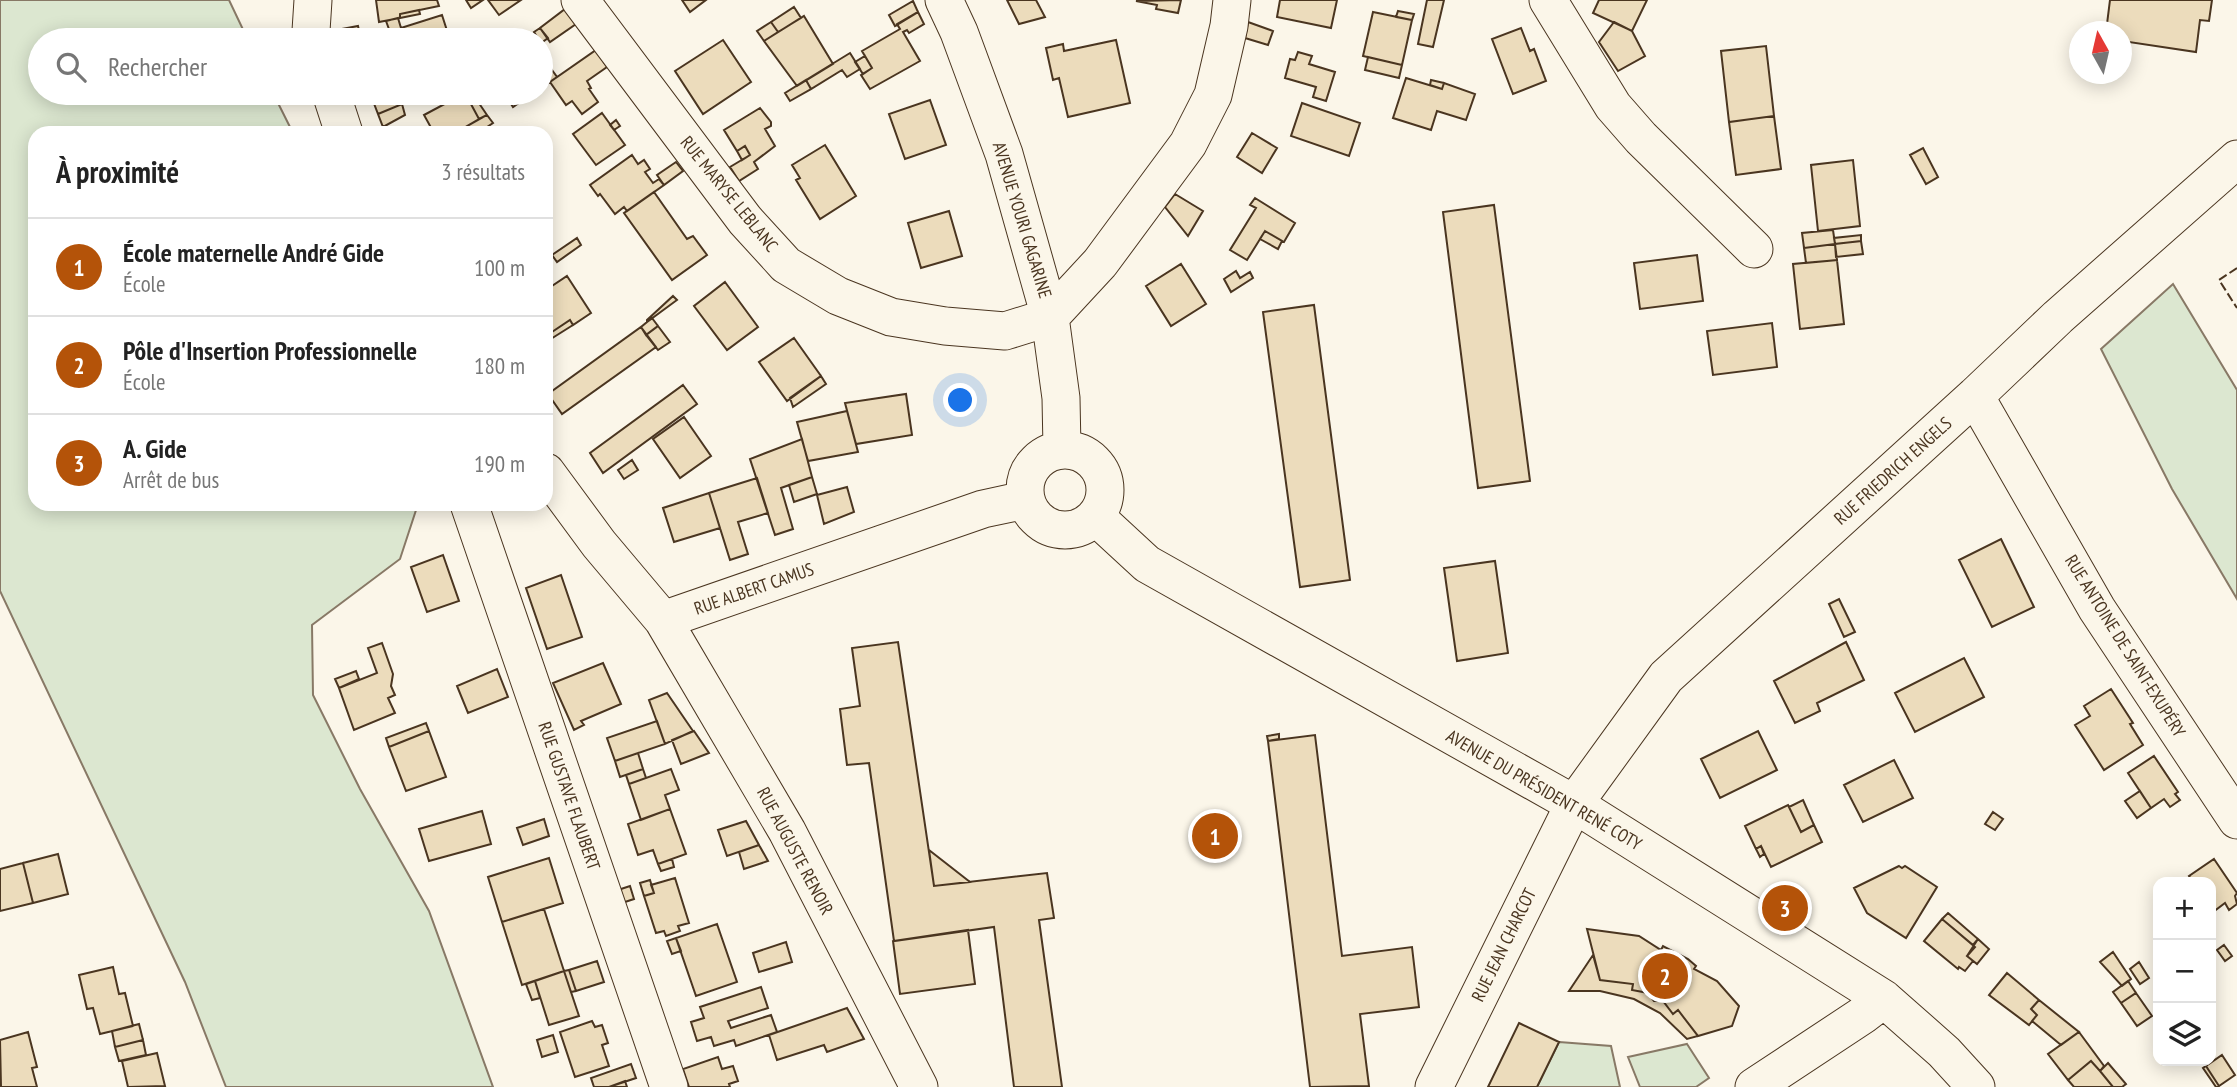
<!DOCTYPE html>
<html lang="fr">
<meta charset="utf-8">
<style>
body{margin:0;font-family:"PT Sans Narrow",sans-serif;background:#f6f6f6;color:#222}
.controls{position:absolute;right:21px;bottom:21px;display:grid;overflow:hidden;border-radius:14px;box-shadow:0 4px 18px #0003}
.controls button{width:63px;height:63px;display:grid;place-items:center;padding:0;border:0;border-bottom:2px solid #e0e0e0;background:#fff;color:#222;font:35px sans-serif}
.compass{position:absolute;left:2069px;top:21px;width:63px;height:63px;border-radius:50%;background:#fff;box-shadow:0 4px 18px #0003;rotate:352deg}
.you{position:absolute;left:961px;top:401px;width:24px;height:24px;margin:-18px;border:5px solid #fff;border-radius:50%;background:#1a73e8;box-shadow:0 0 0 10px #1a73e833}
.badge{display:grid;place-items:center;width:46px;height:46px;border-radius:50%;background:#b45309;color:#fff;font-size:23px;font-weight:700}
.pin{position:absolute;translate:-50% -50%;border:4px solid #fff;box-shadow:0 2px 7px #0006}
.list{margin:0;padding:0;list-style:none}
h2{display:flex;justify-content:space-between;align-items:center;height:91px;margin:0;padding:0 28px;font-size:30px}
h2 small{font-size:23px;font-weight:400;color:#767676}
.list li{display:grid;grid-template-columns:46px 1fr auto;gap:21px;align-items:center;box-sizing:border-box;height:98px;padding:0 28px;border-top:2px solid #e0e0e0}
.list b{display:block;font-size:26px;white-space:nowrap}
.list p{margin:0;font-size:23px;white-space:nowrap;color:#767676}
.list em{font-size:23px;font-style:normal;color:#767676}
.icon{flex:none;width:38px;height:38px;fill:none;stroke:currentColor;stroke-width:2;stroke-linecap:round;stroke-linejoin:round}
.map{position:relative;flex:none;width:2237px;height:1087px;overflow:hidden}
.search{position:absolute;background:#fff;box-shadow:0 4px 18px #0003;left:28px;top:28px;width:525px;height:77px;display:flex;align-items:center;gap:18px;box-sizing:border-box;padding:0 24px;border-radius:38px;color:#767676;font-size:26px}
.panel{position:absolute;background:#fff;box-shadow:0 4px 18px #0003;left:28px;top:126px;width:525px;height:385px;border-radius:21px}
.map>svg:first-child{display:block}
.green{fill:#dce7d0;stroke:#887966;stroke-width:2}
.building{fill:#ecdcbc;stroke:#4a3520;stroke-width:2}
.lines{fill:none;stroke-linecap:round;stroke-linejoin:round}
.minor-casing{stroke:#4a3520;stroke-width:39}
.minor{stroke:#fbf6e9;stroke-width:37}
.fence{stroke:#4a3520;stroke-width:2;stroke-dasharray:9 3.5;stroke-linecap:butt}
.labels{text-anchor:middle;stroke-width:5;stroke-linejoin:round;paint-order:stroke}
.street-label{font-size:18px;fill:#4a3520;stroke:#fbf6e9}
</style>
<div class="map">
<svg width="2237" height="1087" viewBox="0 0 2237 1087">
<rect width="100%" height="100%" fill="#fbf6e9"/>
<path class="green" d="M0 0H229L248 40H40V93H273L293 133H35V504H418L400 559 312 625 313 695 360 789 429 911 493 1087H226L185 982 0 591Z
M2173 284 2237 390V599L2172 489 2101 349Z
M1559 1042 1611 1046 1620 1087H1537Z
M1687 1044 1709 1078 1696 1087H1640L1628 1057Z"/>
<path class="building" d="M376 0H437L439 6 400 14V18L379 22Z
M466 0H483L471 8Z
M488 0H521L499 15Z
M682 0H706L690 12Z
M1007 0H1036L1045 17 1019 24Z
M1181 0 1178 13 1156 9 1157 5 1136 1Z
M1280 0H1337L1331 28 1277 17Z
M1427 0H1444L1433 47 1418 44Z
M1599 0H1647L1632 31 1593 13Z
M2110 0H2212L2209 21 2200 20 2196 52 2122 41V32H2106Z
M913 1 918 12 895 26 889 15Z
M794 7 801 18 778 32 771 22Z
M565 9 576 24 550 42 540 28Z
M419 10 420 14 400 18V14Z
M1398 11 1414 14 1412 20 1396 17Z
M918 12 924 24 909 33 907 30 903 32 920 61 870 89 861 75 872 68 862 51 900 29 897 24Z
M1373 12 1412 20 1402 65 1363 56Z
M442 15 449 37 441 40H393L386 21 398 18 401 28Z
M804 16 833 64 797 86 764 41Z
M771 22 778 32 764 41 757 31Z
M1248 22 1273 31 1268 45 1245 38Z
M1614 22 1632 31 1645 56 1618 71 1599 42Z
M358 26 361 40H333L331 31Z
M540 28 548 38 541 43 534 32Z
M1521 28 1530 51 1534 49 1546 81 1513 94 1492 39Z
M723 40 751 82 703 114 675 71Z
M1116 40 1130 103 1068 117 1059 78 1053 80 1046 48 1063 44 1064 51Z
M1766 46 1774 116 1729 122 1721 51Z
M596 50 607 67 587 81 591 88 589 89 598 102 582 114 572 101 566 105 550 82Z
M1298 52 1312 56 1309 64 1335 72 1326 101 1313 97 1316 87 1285 78 1290 59 1295 60Z
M850 53 860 69 847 77 842 70 811 89 806 80Z
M542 56 557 77 541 88V57Z
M865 56 872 68 863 74 855 62Z
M1368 57 1402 65 1399 78 1365 70Z
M1406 78 1442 89 1444 83 1475 94 1466 120 1437 111 1431 130 1393 118Z
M806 80 811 89 790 101 785 93Z
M1431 80 1444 83 1442 89 1430 85Z
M370 93H429L378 114Z
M465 93 479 119 455 133H434L424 115Z
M465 93H472L487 115 479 119Z
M504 93H533L513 107Z
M930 100 946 145 905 159 889 114Z
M1302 103 1360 123 1349 156 1291 136Z
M402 104 405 115 383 127 378 114Z
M760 108 771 122V126L765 129 775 146 754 162 758 169 739 181 730 167 750 155 745 146 737 151 724 130Z
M602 113 625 145 596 165 573 134Z
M487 115 493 123 478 133H455Z
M1774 116 1781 169 1736 175 1729 122Z
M616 120 620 126 614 130 610 125Z
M1252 133 1277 148 1262 173 1237 157Z
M825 145 856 196 820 219 796 180 800 178 792 165Z
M745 146 750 155 742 160 737 151Z
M1923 148 1938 177 1926 184 1910 155Z
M632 155 638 164 644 160 650 169 645 172 653 183 659 179 664 185 627 211 624 207 615 214 600 194 598 196 590 185Z
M1853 160 1860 226 1818 231 1811 165Z
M676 162 683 171 664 185 657 175Z
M654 192 687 239 693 236 707 255 672 280 624 213Z
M1175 194 1203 211 1188 236 1165 207Z
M1255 198 1295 223 1284 242 1265 231 1247 260 1230 250 1256 208 1250 205Z
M1494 205 1530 481 1478 488 1443 212Z
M949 211 962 256 921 268 908 223Z
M1833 230 1835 244 1804 248 1802 233Z
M1265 231 1282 241 1278 249 1260 239Z
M1861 235V241L1835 244 1834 238Z
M577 238 581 245 557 262 552 255Z
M1861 241 1863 254 1836 257 1835 244Z
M1835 244 1837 260 1806 263 1804 248Z
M1697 255 1703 301 1640 309 1634 263Z
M1837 260 1844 324 1800 329 1793 264Z
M1181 264 1206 304 1171 326 1146 286Z
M1236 271 1240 278 1250 272 1253 278 1231 292 1224 279Z
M567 276 591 313 573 325 570 320 546 336V290Z
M725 282 758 327 727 350 694 306Z
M673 296 677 300 647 322V320Z
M1314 305 1350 580 1300 587 1263 312Z
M652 318 658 326 646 335 641 327Z
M570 320 573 325 546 342V336Z
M1772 323 1777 367 1713 375 1707 331Z
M658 326 670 342 658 350 646 335Z
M641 327 656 347 562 414 548 394Z
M794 338 821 376 787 401 759 362Z
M821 376 826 384 793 407 790 398Z
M683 385 697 404 603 473 590 453Z
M906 394 912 435 856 444 845 403Z
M847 411 858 452 808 461 797 422Z
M684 417 711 456 680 478 653 439Z
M802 439 812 477 781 488 793 529 775 535 750 459Z
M632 460 638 470 624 479 618 470Z
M812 477 817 494 794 502 789 485Z
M757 478 768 513 738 522 748 554 730 560 709 493Z
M847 487 854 512 824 524 817 495Z
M709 493 720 528 674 542 663 508Z
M2001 539 2034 607 1992 627 1959 560Z
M443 555 459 601 427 612 411 567Z
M1495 561 1508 653 1457 661 1444 568Z
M561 575 582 637 547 649 526 588Z
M1839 599 1855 632 1844 637 1829 604Z
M898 642 934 886 1047 873 1054 918 1039 920 1062 1087H1014L994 927 894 941 869 763 847 765 840 709 860 706 852 648Z
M1846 642 1864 680 1817 703 1820 711 1795 723 1774 681Z
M382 643 393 674 391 686 395 695 388 698 395 713 354 730 339 688 377 673 368 648Z
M1964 658 1984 697 1915 732 1895 693Z
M603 663 621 704 581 721 584 725 574 730 553 683Z
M497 669 508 697 468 713 457 686Z
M356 671 359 679 339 688 335 679Z
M2111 689 2133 723 2130 724 2143 745 2104 770 2075 725 2090 716 2084 706Z
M667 693 693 731 665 744 649 700Z
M657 721 665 744 615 761 607 738Z
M426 723 429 731 389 747 386 738Z
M429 731 446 777 406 791 389 747Z
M694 731 709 753 681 764 672 740Z
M1758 731 1777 770 1720 798 1701 759Z
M1279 734V739L1268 741 1267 736Z
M1315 735 1342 956 1412 947 1419 1007 1360 1014 1369 1086 1310 1087 1268 741Z
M638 753 643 769 620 777 615 761Z
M2154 756 2178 792 2175 794 2180 800 2170 807 2164 799 2151 808 2128 773Z
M1894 760 1913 798 1863 822 1844 785Z
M643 769 646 778 629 784 626 775Z
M671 769 679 790 665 795 670 809 641 820 629 784Z
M2140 791 2151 808 2137 818 2125 801Z
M1803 800 1814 825 1801 832 1789 807Z
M1788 805 1801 832 1814 825 1822 842 1771 867 1761 846 1756 849 1745 826Z
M670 809 686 854 658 864 653 850 638 855 628 824Z
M482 811 491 844 429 861 419 829Z
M1993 812 2003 819 1995 830 1985 824Z
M544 819 549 836 523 845 517 828Z
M746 821 759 845 727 856 718 830Z
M759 845 768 861 744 869 739 852Z
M1761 846 1764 854 1760 857 1756 849Z
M929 850 970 882 934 886Z
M58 854 68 894 33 903 23 863Z
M549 858 563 903 502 922 488 877Z
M672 859 674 867 661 871 658 864Z
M2214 859 2237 893 2235 896 2237 904 2229 910 2225 903 2213 912 2211 882H2193L2189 876Z
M23 863 33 903 0 911V869Z
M1899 866 1902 868 1905 866 1937 887 1906 938 1867 913 1854 888Z
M675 878 689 923 678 926 680 931 666 936 664 931 656 933 644 896 654 893 651 885Z
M650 880 654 893 644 896 640 883Z
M630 886 634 899 622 903 618 890Z
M544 909 564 971 522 985 502 922Z
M1948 913 1978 939 1973 945 1942 919Z
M1942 919 1975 947 1967 956 1973 961 1965 971 1959 967 1958 969 1924 941Z
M717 924 737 982 696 996 676 938Z
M1587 929 1639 936 1661 950 1663 946 1688 959 1696 966 1694 969 1717 981 1739 1006 1732 1026 1698 1036 1678 1010 1673 1014 1663 1001H1654L1648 993 1632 990 1633 984 1600 980Z
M968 930 975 984 900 994 893 941Z
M676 938 681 951 672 954 667 941Z
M1978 939 1989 949 1977 964 1967 956Z
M786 942 792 962 759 972 753 953Z
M2224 945 2232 956 2225 961 2217 950Z
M2113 952 2131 979 2122 986 2100 962Z
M1593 955 1600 980 1633 984 1632 990 1648 993 1654 1001H1663L1673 1014 1678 1010 1698 1036 1687 1039 1660 1013 1634 999 1600 991H1569Z
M597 961 604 982 576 991 569 970Z
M2139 962 2149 978 2140 984 2130 969Z
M113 967 119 994 125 993 133 1026 100 1034 93 1008 87 1009 79 975Z
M569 970 576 991 571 992 564 971Z
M564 971 579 1016 549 1025 535 981Z
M2007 973 2039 1000 2031 1009 2037 1015 2029 1025 1989 995Z
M535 981 540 998 532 1000 526 984Z
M2128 981 2136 993 2121 1003 2113 992Z
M761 987 768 1008 728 1021 731 1028 771 1015 777 1032 736 1046 734 1040 714 1046 711 1037 697 1041 691 1022 704 1018 700 1007Z
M2136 993 2152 1016 2137 1026 2121 1003Z
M2039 1000 2079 1032 2061 1045 2032 1021 2037 1015 2031 1009Z
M847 1008 864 1039 827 1052 824 1045 777 1060 769 1035Z
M592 1021 595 1027 602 1025 608 1043 602 1045 609 1066 575 1077 560 1032Z
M1519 1023 1559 1042 1537 1087H1488Z
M139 1024 143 1040 115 1047 112 1031Z
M28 1032 37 1067 32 1068 37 1087H1L0 1040Z
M2079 1032 2104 1066 2100 1071 2091 1061 2068 1080 2048 1054Z
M553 1035 558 1052 542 1057 537 1040Z
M143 1040 146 1055 119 1061 115 1047Z
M157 1053 165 1086 128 1087 122 1061Z
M2222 1055 2235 1075 2219 1086 2206 1066Z
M718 1057 722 1069 733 1066 738 1081 729 1084 730 1087H689L683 1069Z
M2091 1061 2100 1071 2113 1087H2074L2068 1080Z
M2108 1063 2126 1084 2122 1087H2113L2100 1071Z
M631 1064 636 1078 609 1087H594L591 1078Z
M2206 1066 2219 1086 2218 1087H2216L2203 1068Z
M625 1081 627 1087H609Z"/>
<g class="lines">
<g class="minor-casing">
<path id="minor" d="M313 0 311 31 314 40
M580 0 745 220 786 265 838 296 891 317 945 326 1005 331 1050 317 1100 263 1188 144 1213 95 1229 26 1232 0
M944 0 959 32 1004 154 1050 317 1061 398 1062 449
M1548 0 1613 106 1641 138 1754 249
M331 93 344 133
M1975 396 2097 609 2237 820
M1025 490a40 40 0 1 1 80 0a40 40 0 1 1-80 0Z
M546 472 599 544 663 620 983 509 1025 500
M469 504 669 1087
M1096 517 1147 564 1574 804 1884 999 1944 1052 1976 1087
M663 620 787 831 919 1087
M1434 1087 1574 804 1666 677 1975 396 2058 317 2237 159
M1754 1087 1863 1015 1884 999"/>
</g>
<use href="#minor" class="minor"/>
<path class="fence" d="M2237 268 2219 280 2237 308"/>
</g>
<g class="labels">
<g class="street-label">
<text transform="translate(729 194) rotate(51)" y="6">RUE MARYSE LEBLANC</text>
<text transform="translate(1022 220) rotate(73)" y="6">AVENUE YOURI GAGARINE</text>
<text transform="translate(1893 471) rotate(-42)" y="6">RUE FRIEDRICH ENGELS</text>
<text transform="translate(754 589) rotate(-19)" y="6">RUE ALBERT CAMUS</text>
<text transform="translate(2125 646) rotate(58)" y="6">RUE ANTOINE DE SAINT-EXUPÉRY</text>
<text transform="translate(1544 790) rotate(30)" y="6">AVENUE DU PRÉSIDENT RENÉ COTY</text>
<text transform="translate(569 796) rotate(71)" y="6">RUE GUSTAVE FLAUBERT</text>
<text transform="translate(795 851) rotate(62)" y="6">RUE AUGUSTE RENOIR</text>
<text transform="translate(1504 945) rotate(-64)" y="6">RUE JEAN CHARCOT</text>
</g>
</g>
</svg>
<div class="controls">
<button>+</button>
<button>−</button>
<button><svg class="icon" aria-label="layers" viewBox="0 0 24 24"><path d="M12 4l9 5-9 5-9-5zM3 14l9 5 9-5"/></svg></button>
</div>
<svg class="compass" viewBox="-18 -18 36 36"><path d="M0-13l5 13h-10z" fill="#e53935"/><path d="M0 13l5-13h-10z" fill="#767676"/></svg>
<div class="you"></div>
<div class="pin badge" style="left:1215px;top:836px">1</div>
<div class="pin badge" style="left:1665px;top:976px">2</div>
<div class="pin badge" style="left:1785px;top:908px">3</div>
<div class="search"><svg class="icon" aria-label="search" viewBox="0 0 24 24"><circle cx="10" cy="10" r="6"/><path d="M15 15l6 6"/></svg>Rechercher</div>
<section class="panel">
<h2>À proximité<small>3 résultats</small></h2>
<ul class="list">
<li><span class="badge">1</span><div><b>École maternelle André Gide</b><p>École</p></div><em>100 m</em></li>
<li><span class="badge">2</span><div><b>Pôle d'Insertion Professionnelle</b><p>École</p></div><em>180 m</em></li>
<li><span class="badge">3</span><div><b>A. Gide</b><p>Arrêt de bus</p></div><em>190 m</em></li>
</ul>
</section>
</div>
